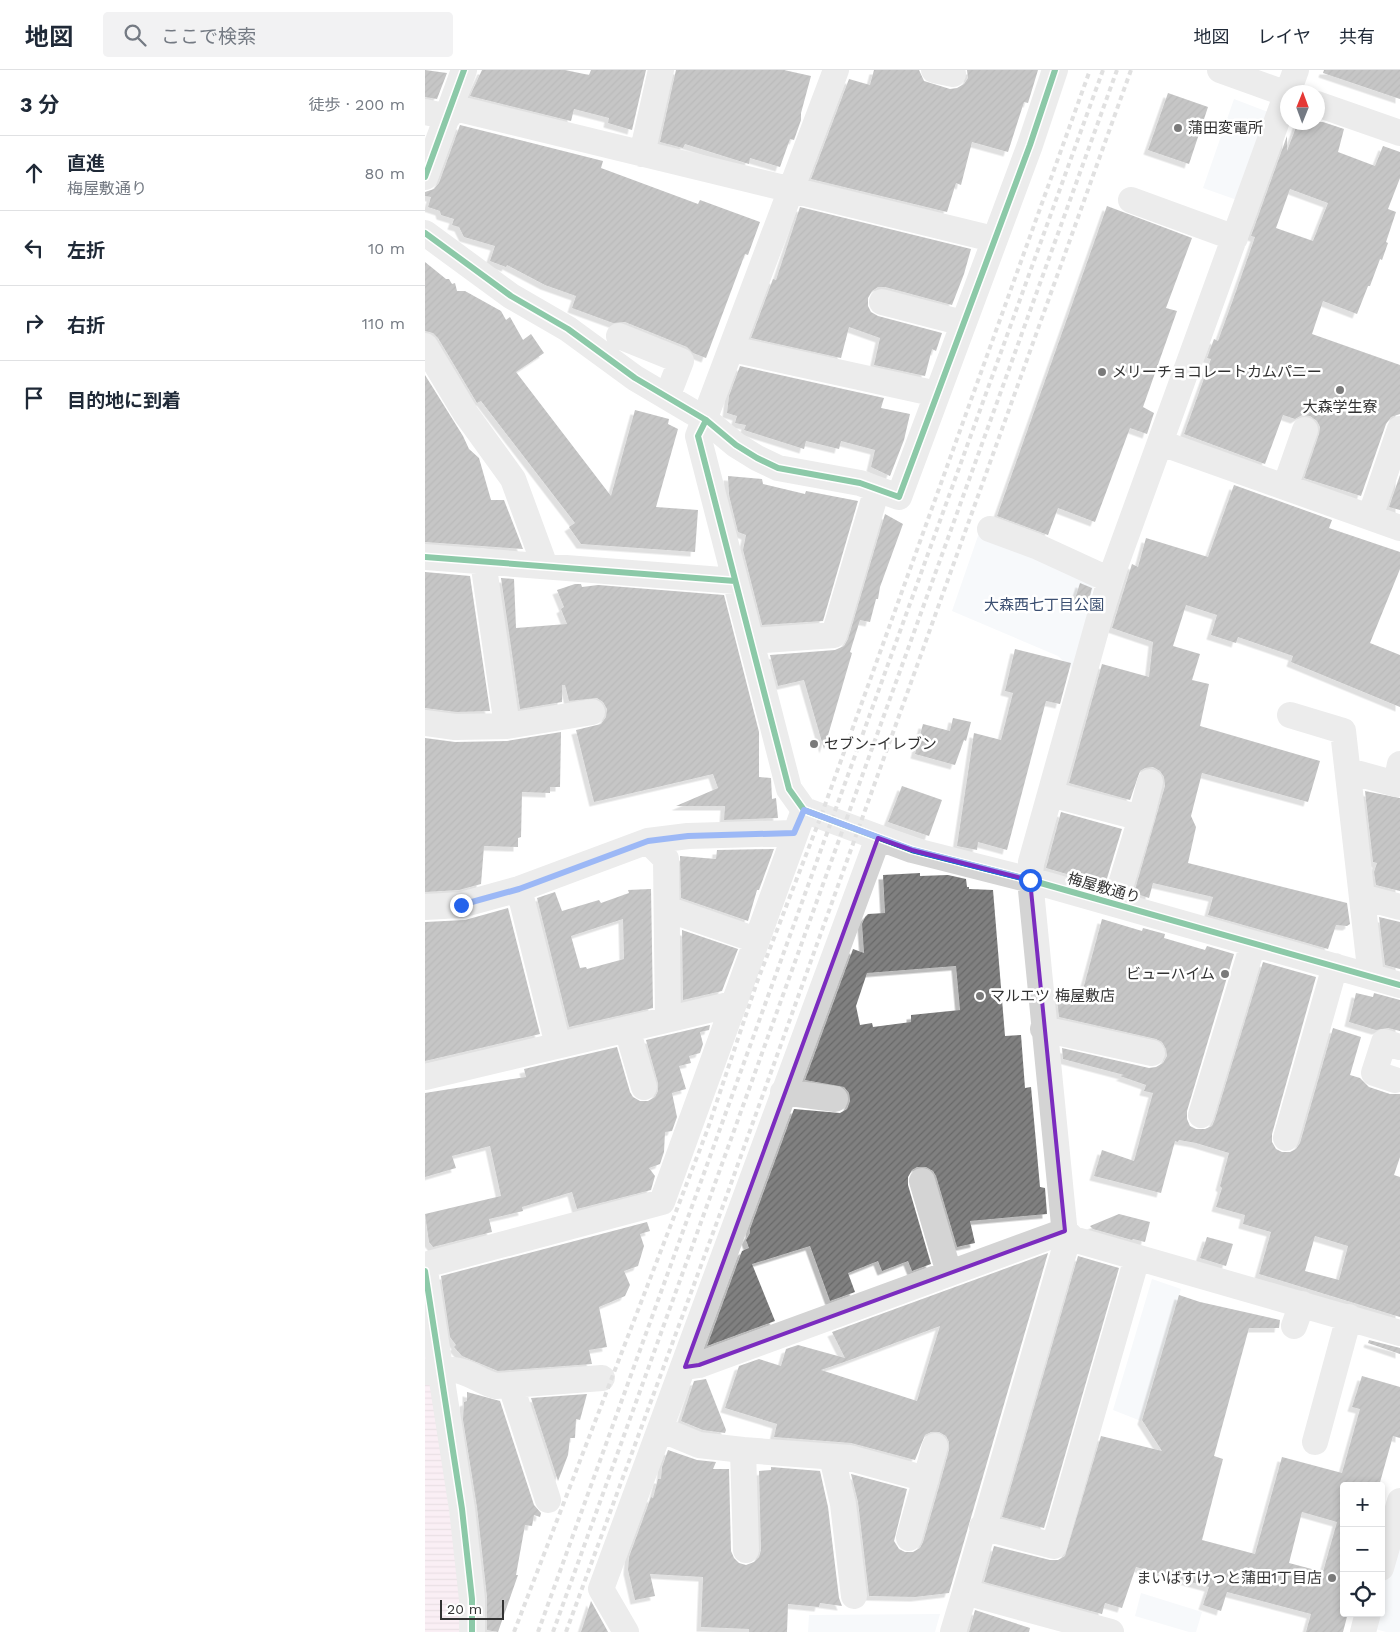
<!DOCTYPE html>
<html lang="ja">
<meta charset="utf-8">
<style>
body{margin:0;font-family:"Work Sans","Noto Sans JP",sans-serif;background:#f2f2f3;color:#1f2937}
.controls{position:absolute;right:15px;bottom:15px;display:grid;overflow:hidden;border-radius:5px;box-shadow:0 2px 8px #0003}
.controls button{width:45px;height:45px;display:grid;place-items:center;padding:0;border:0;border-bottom:1px solid #e0e1e3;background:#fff;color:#1f2937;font:25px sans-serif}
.compass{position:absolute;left:855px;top:15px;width:45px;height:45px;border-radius:50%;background:#fff;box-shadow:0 2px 8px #0003;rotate:1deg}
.scale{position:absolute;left:15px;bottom:12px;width:64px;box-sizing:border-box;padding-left:5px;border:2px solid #323232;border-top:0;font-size:14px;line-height:18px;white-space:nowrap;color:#323232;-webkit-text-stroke:4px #fff;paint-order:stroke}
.stop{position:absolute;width:15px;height:15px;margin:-11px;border:4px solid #2563eb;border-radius:50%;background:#fff}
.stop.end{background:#2563eb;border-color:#fff;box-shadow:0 1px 5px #0008}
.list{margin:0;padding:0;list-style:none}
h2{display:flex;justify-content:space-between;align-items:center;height:65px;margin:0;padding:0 20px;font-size:21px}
h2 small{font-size:16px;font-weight:400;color:#747a83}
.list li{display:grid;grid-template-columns:32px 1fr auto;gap:15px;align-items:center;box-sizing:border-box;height:75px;padding:0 20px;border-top:1px solid #e0e1e3}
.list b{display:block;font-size:19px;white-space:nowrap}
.list p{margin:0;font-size:16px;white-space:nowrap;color:#747a83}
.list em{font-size:16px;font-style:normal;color:#747a83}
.icon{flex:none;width:28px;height:28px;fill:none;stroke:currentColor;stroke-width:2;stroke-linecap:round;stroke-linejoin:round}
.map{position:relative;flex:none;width:975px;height:1562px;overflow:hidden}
header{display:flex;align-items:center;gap:30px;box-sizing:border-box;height:70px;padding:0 25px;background:#fff;border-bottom:1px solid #e0e1e3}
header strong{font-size:24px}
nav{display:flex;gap:28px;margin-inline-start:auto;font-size:18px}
.search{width:350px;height:45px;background:#f2f2f3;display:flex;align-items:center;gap:12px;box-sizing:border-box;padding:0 18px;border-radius:5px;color:#747a83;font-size:19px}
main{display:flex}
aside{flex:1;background:#fff}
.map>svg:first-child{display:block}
.green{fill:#edf1f6}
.water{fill:url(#water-rules)}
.building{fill:url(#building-hatch);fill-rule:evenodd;filter:url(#shadow)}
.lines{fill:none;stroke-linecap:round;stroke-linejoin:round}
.minor{stroke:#d4d4d4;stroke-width:26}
.rail{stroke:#bcbcbc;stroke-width:4;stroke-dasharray:5 4;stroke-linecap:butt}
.cycleway-casing{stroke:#fff;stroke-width:9}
.cycleway{stroke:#00873e;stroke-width:6}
.route{stroke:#2563eb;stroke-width:6}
.marked{fill:none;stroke:#7b2cbf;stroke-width:4;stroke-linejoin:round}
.poi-dot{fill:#7a7a7a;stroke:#fff;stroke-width:2}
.labels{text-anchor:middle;stroke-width:5;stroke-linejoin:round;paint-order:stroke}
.poi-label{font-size:15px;fill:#323232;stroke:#fff;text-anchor:start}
.park-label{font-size:15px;fill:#3b4f71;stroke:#fff}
.street-label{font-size:15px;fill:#323232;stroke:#fff}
</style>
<header>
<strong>地図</strong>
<div class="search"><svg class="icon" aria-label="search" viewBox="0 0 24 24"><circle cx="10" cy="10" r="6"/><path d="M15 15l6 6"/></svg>ここで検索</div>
<nav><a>地図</a><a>レイヤ</a><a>共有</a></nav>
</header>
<main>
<aside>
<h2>3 分<small>徒歩 · 200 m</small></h2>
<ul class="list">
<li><svg class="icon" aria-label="ahead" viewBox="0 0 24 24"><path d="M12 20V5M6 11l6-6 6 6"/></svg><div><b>直進</b><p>梅屋敷通り</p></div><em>80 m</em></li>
<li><svg class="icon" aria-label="left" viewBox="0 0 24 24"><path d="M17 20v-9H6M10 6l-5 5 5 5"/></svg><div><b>左折</b></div><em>10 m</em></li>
<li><svg class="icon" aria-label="right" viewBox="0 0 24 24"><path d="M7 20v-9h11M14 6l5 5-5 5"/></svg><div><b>右折</b></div><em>110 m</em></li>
<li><svg class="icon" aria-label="arrive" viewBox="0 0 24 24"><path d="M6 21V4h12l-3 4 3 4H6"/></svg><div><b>目的地に到着</b></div></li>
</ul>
</aside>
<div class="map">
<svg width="975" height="1562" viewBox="0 0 975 1562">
<defs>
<pattern id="water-rules" width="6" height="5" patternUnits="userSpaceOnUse" patternTransform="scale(1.25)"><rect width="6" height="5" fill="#f4dbe8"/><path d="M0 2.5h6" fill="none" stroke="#d2bcc7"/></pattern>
<pattern id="building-hatch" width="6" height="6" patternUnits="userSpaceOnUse" patternTransform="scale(1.25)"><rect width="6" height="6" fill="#808080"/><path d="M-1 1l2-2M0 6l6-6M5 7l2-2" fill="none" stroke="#696969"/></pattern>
<filter id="shadow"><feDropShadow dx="-4.5" dy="4.5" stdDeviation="0" flood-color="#0004"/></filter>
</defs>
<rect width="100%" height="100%" fill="#fff"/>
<path class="green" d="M809 29 843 42 812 130 778 118Z
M554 463 670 511 649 601 633 586 527 541Z
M727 1209 756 1219 716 1351 688 1340Z
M975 1458V1562H961L947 1558 951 1543H956V1524Z
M716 1523 777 1542 771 1562H764L710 1546Z
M515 1544 510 1562H383L384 1545Z"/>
<path class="water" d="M0 1252 40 1562H0Z"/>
<path class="building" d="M0 0 22 3 12 29 0 27Z
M57 0H140L164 5 166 0H221L207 60 183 53 184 48 149 39 146 51 45 26Z
M251 0H359L386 6 376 43V50L369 70 365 69 355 97 325 88 324 94 260 74 258 78 235 72Z
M449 0H494L499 11 525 19 532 18 539 14 543 8 542 0H613L603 33 599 32 583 82 547 72 536 115 531 113 522 142 386 109 424 9 445 15Z
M899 0H975V29L898 3Z
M743 23 783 37 764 94 723 80Z
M873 52H898L919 59 913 82 950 96 958 76 975 82V108L963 139 971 142 961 172 963 173 957 190 955 189 945 216H943L932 244 898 231 887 264 975 295V344L966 347 961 354 936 426 879 408 894 364 895 357 892 351 885 346 877 345 870 349 858 345 840 394 759 364 786 289 782 288 789 269 793 271 809 227 830 167 826 166 862 66V81ZM865 119 903 133 888 171 851 158Z
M35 55 178 91 176 98 273 134 275 130 335 152 323 185 320 184 281 288 268 283 262 277 200 252 188 253 147 238 151 226 120 215 82 195 81 197 65 191 70 176 39 167 34 157 27 155 29 149 16 145 15 141 3 137 6 127 0 126V122L9 119 14 113Z
M682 136 767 168 741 238 752 241 718 337 729 343 722 364 705 358 670 452 633 438 623 465 572 446Z
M375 137 546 179 539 204 527 235 460 217H453L447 221 443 228V236L446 242 453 246 517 263 511 281 507 279 500 306 449 295 455 268 424 257 416 288 326 268 348 209 351 210Z
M0 192 21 209H24L27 214 30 213 32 221H40L76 241 81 250 85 247 98 270 106 264 119 283 91 302 186 426 210 340 244 349 243 354 253 359 231 437 273 440 270 482 156 474 144 457 150 453 56 331 52 333 13 268 8 263 0 261Z
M315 296 459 328 456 338 485 344 479 370 465 406 446 397 450 380 416 371 414 379 381 371 379 379 319 360 321 355 310 353 312 346 302 343 304 326Z
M0 305 38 366 44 379 54 388 66 430H79L98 479 0 472Z
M975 405V440L964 437Z
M303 406 337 409 338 414 380 424 381 421 433 431 398 551 337 555 318 480 321 465 313 462 304 425Z
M809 415 907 450 904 458 975 482V499L945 573 975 585V637L866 592 868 586 813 567 811 573 786 565 792 545 761 535 748 576 775 584 767 610 784 614 775 656 895 691 883 732 777 703 766 746 771 757 763 793 922 833 925 854 922 856 911 855 903 879 783 845 788 827 728 813 724 828 709 823 740 716 739 707 735 701 728 697 720 698 715 701 705 730 644 713 677 594 724 607 728 572 687 558 707 494 713 497 721 468 783 487Z
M460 444 478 454 455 517 453 529H451L445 552 435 550 425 582 427 583 399 679 379 610 353 616 345 585 410 580 419 576 423 569Z
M0 502 45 506 65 641 31 642 0 638Z
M76 508 89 509 91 558 142 554 136 539 139 537 132 520 150 514H156L157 517 173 515 299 525 334 662V707L346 708 347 729 351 728 353 748 299 750 300 736H251L293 718 288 704 169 732 151 660 176 654 181 647 182 639 178 632 172 628 144 631 140 615H137V632L95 639Z
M655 513 667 518 663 534 650 529Z
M590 579 646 593 635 634 621 631 582 780 553 772 552 780 532 776 549 663 576 670 588 623 580 621Z
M528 648 546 652 541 671 539 670 530 695 490 684 498 654 525 661Z
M136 662 135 717H125V723L97 722 96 767 93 768V777L59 776 56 814 34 820 0 822V668L30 672 82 671Z
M477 716 517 730 504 766 463 752Z
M940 721 975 728V821L951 815 949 802 952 793 948 792Z
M636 742 697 759 680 815 621 798Z
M349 779 334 820H332L323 851 256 828 255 786 291 789 292 780Z
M495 803V806L523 805 541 809 542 817H544V819L568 820 580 966 596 965 600 1018 606 1017 615 1117 620 1118 622 1144 545 1151 550 1173 532 1177 511 1106 508 1101 501 1097H492L487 1100 483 1107V1115L506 1194 487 1201 483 1191 457 1201 453 1191 423 1203 430 1222 405 1231 385 1176 327 1194 350 1251 282 1276 317 1181 324 1178 321 1170 325 1163V1159L369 1039 415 1043 422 1039 425 1031 424 1023 419 1017 380 1010 428 879 439 883 437 854 440 847 443 844 460 843 458 805ZM531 896 535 940 486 945V952L448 957 447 953 435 955 431 936 442 903Z
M226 819 228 938 144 957 112 828 130 822 137 841 174 830 176 833 204 823 203 820ZM198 849 199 889 162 899 161 897 155 898 146 866Z
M83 838 115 964 0 991V852L40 850Z
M954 847 975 852V899L960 895Z
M677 849 717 861 718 858 740 864 739 868 780 880 782 876 809 884 762 1041V1049L765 1056 771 1059H780L787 1056 790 1049 838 892 891 907 847 1064V1072L851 1079 857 1082H865L871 1079 875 1073 908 958 936 967 925 1005 935 1008 944 1017 965 1024H975V1087L969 1105 975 1107V1247L834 1204 846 1162 818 1154 820 1145 791 1137 797 1118 795 1116 804 1083 771 1073 754 1070 753 1072 750 1071 736 1123 669 1106 677 1080 709 1091 728 1023 719 1021 721 1015 695 1006 699 1005 638 989 637 978 724 998 731 997 738 993 742 986 741 979 737 972 731 969 634 947 632 928H634L636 921 656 927ZM890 1166 923 1176 914 1210 880 1201Z
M257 860 313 879 297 921 258 930Z
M931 923 948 927 949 923 975 930V961L963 958 951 960 924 952Z
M285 955 284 960 275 962 278 974 275 983 264 986 266 993 254 996 261 1019 247 1023 252 1047 247 1061 240 1062 239 1082 235 1094 224 1098 230 1106 226 1120 152 1139 147 1122 97 1137 98 1141 64 1149 67 1162 8 1177 4 1172 0 1144 76 1126 65 1076 27 1086 31 1098 0 1107V1023L101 1007 99 999 192 977 205 1022 208 1027 215 1031H223L230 1027 233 1021V1013L221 970Z
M694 1144 725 1152 720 1172 708 1169 707 1170 668 1159 665 1156Z
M222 1152 225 1161 215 1164 219 1176 213 1196 199 1201 205 1215 200 1226 174 1237 182 1277 164 1280 167 1294 73 1301 37 1286 29 1277 31 1275 25 1267 16 1206Z
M782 1167 808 1174 801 1196 775 1188Z
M623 1183 524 1523 490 1527 444 1526 433 1432 426 1404 482 1419 469 1471 474 1479 480 1482H488L495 1478 498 1472 515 1413 524 1380V1372L521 1366 514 1362H506L500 1365 490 1390 426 1373 349 1367 352 1354 300 1338 314 1296 334 1289 356 1296 361 1279 373 1275 420 1288 407 1262ZM515 1256 492 1331 396 1300 422 1291Z
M653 1186 694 1198 619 1458 577 1447Z
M754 1225 775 1232 855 1250 854 1258H824L789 1386 798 1389 777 1470 830 1484 857 1387 917 1403 935 1339 927 1337 937 1306 975 1317V1368L968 1366 954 1416H919V1543H923L918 1562H881L886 1544 802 1522 796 1541 778 1535 784 1517 711 1497 697 1538 680 1533 677 1544 559 1512 569 1476 625 1490H633L640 1486 676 1366 737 1381 717 1350ZM877 1442 912 1452 898 1502 864 1493Z
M944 1270 975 1278V1284L943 1273Z
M281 1309 301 1360 300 1363 278 1360 256 1351 269 1311Z
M42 1322 75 1331 109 1435 116 1443 115 1447 109 1445 107 1456 100 1455 91 1505H93L73 1562 62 1560V1527L52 1437 38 1350 39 1332 42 1331Z
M162 1324 155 1350 151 1349 150 1368H145L143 1385 133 1411 106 1328Z
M243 1380 272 1390 291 1392 288 1399H304L306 1481 309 1488 314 1493 321 1495 329 1492 334 1487 336 1480 334 1401 346 1400V1397L395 1401 403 1437 414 1528 417 1536 395 1533 394 1537 363 1534 362 1562H324V1559L276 1557 278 1507 225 1504 230 1526 210 1530 203 1500 204 1487 226 1427 228 1428 233 1409H236L237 1397Z
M166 1531 182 1560 183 1562H156Z
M550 1540 605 1558 604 1562H544Z"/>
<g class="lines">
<path class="minor" d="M509 0 528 4
M795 0 862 24
M863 22 871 0
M892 34 975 63
M26 37 568 169
M0 42 23 47
M217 84 236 0
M0 107 39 0
M706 130 810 168
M0 163 86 226 143 259 210 308 281 350 311 375 332 388 353 398 435 413 474 427 605 75 630 0
M457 232 538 253
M194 266 256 291 242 327
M0 276 41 344 88 409 120 496
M307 279 512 324
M736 373 975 458
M860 417 880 360
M945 447 975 359
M565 459 611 476 685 510
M0 487 310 511
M58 491 82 656
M326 571 409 565 452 419
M865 645 918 661 946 907
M0 653 30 657 82 656 167 642
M924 701 971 714 975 694
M625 724 716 748 690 834
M379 740 364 719 273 366 411 0
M379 740 487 780 605 810 975 915
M716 748 725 712
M223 771 241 789 243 949
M94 819 133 975
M937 827 975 837
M0 837 36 835 94 819 223 771 263 766 369 763
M242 839 331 870
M202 959 219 1017
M618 959 727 983
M0 1007 308 934
M970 1010 949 1003 959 972 975 977
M358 1022 410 1029
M776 1045 828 874
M861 1068 910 896
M497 1111 524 1203
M640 1161 648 1169 975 1263
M0 1195 237 1132 379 740
M0 1201 37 1439 47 1529V1562
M869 1256 877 1234
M260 1297 274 1295 640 1161
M1 1302C10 1302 20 1299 29 1300 44 1301 57 1313 71 1316L177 1308
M86 1316 123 1430
M235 1359 274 1375 318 1380 321 1480
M890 1372 924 1247
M318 1380 425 1388 501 1409
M407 1387 418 1434 429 1526
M557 1457 629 1476 712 1188
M484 1468 510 1376
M956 1498 975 1431
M540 1522 641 1175 605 810 606 792 685 510 862 23
M201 1562 176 1519 453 768
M528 1562 540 1522 686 1562
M938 1562 943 1543"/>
<path class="rail" d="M89 1562 282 1061 332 912 396 746 665 0
M113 1562 678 0
M128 1562 692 0
M141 1562 299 1133 706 0"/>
<g class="cycleway-casing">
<path id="cycleway" d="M0 107 39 0
M0 163 86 226 143 259 210 308 281 350 311 375 332 388 353 398 435 413 474 427 605 75 630 0
M281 350 273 366 364 719 379 740 487 780 605 810 975 915
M0 487 310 511
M0 1201 37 1439 47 1529V1562"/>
</g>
<use href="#cycleway" class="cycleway"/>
</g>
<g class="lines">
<path class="route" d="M36 835 94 819 223 771 263 766 369 763 379 740 488 780 605 810"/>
</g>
<path d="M0 0H975V1562H0ZM453 768 487 780 605 810 640 1161 274 1295 260 1297Z" fill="#fff" fill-opacity=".55" fill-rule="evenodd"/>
<path class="marked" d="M453 768 487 780 605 810 640 1161 274 1295 260 1297Z"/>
<g class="poi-dot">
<circle cx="753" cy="58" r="5"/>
<circle cx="677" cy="302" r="5"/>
<circle cx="915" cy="320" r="5"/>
<circle cx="389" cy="674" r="5"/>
<circle cx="800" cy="904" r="5"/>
<circle cx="555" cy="926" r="5"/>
<circle cx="907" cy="1508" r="5"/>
</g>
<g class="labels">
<g class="poi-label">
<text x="763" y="63">蒲田変電所</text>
<text x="687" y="307">メリーチョコレートカムパニー</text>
<text x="915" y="342" text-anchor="middle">大森学生寮</text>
<text x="399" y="679">セブン-イレブン</text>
<text x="790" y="909" text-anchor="end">ビューハイム</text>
<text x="565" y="931">マルエツ 梅屋敷店</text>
<text x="897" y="1513" text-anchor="end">まいばすけっと蒲田1丁目店</text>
</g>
<g class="park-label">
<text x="619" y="540">大森西七丁目公園</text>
</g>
<g class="street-label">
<text transform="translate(679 818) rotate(16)" y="5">梅屋敷通り</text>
</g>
</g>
</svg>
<div class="controls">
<button>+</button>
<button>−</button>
<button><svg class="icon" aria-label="locate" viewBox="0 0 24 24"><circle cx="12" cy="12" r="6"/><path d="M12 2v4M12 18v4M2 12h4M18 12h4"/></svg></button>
</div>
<svg class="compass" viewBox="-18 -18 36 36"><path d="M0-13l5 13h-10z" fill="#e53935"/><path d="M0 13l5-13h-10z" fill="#747a83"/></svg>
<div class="scale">20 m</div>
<div class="stop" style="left:605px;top:810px"></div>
<div class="stop end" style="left:36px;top:835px"></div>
</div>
</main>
